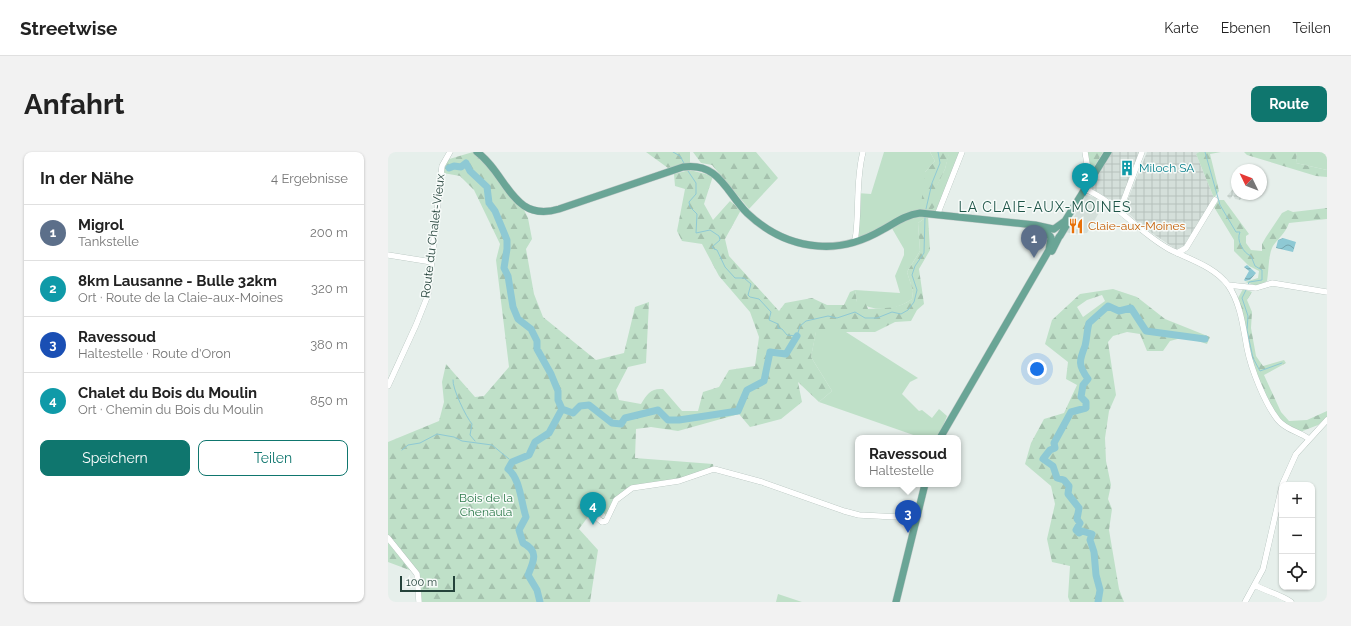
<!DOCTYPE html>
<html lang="de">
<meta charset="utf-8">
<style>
body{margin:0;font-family:Raleway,sans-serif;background:#f2f2f2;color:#222}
.controls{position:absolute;right:12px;bottom:12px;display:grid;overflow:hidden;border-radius:8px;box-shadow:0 1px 3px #0004}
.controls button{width:36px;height:36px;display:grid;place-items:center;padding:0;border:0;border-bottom:1px solid #e0e0e0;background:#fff;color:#222;font:20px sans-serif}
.compass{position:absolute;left:843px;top:12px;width:36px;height:36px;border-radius:50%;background:#fff;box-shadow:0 1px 3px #0004;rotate:313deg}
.scale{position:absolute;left:12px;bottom:10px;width:55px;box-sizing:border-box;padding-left:4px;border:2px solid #24423a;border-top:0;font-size:11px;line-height:14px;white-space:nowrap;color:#24423a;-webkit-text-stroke:3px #f7fbf9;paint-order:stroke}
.you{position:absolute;left:649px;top:217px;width:14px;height:14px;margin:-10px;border:3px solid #fff;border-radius:50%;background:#1a73e8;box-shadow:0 0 0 6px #1a73e833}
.badge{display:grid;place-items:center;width:26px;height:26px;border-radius:50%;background:#0f766e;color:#fff;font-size:13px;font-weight:700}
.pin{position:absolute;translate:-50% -33px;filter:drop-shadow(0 1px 2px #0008)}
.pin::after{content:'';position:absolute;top:21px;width:14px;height:12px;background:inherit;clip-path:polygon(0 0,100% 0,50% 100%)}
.popup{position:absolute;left:467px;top:283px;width:106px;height:52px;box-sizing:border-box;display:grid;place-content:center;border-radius:8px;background:#fff;filter:drop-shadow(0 1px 3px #0005);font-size:13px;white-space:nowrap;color:#767676}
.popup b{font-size:15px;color:#222}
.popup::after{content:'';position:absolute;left:50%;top:100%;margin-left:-8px;border:8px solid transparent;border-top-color:#fff}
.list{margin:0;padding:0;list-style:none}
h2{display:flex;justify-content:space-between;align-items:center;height:52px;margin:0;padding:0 16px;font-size:17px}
h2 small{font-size:13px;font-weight:400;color:#767676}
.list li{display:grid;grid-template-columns:26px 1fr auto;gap:12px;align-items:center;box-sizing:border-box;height:56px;padding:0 16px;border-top:1px solid #e0e0e0}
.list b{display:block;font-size:15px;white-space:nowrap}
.list p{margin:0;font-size:13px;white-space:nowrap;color:#767676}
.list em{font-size:13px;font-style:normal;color:#767676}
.actions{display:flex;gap:8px;padding:12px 16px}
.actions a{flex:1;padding:9px 0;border:1px solid #0f766e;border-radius:8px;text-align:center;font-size:14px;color:#0f766e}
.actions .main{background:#0f766e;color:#fff}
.icon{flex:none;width:22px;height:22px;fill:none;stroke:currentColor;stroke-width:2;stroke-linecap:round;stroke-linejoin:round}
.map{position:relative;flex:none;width:939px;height:450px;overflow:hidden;border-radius:8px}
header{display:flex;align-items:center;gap:24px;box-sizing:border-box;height:56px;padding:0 20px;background:#fff;border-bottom:1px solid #e0e0e0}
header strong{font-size:19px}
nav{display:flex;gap:22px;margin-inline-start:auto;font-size:14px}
.intro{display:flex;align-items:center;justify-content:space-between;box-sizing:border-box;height:96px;padding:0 24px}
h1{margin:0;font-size:28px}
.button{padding:10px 18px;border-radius:8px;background:#0f766e;color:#fff;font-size:14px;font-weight:700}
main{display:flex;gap:24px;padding:0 24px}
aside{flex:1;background:#fff;border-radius:8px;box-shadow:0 1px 3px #0004}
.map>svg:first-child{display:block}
.built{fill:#d4dfda}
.industrial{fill:url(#industrial-grid)}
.green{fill:#bfe0c8}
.forest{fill:url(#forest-firs);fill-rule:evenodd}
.water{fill:url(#water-waves)}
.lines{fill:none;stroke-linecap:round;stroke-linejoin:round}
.stream{stroke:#8ec9d4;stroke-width:1}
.river{stroke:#8ec9d4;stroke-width:7}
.minor-casing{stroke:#a8b8b2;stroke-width:6}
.major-casing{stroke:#c2cac8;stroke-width:8}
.minor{stroke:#fff;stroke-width:5.5}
.major{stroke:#6aa596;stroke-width:7}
.labels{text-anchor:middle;stroke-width:3;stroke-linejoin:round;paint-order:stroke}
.culture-label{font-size:12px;fill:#0d838f;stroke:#f7fbf9;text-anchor:start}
.food-label{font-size:12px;fill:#c56008;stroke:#f7fbf9;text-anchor:start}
.street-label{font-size:12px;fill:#24423a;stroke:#f7fbf9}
.park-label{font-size:12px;fill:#2d7a4b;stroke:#f7fbf9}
.quarter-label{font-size:14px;letter-spacing:1px;fill:#1f5548;stroke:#f7fbf9}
</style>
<header>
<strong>Streetwise</strong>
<nav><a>Karte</a><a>Ebenen</a><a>Teilen</a></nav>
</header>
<div class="intro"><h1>Anfahrt</h1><a class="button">Route</a></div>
<main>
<aside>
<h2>In der Nähe<small>4 Ergebnisse</small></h2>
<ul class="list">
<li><span class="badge" style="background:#5c6f8a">1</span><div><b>Migrol</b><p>Tankstelle</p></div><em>200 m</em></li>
<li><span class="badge" style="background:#0f9aa8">2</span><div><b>8km Lausanne - Bulle 32km</b><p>Ort · Route de la Claie-aux-Moines</p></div><em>320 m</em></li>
<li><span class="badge" style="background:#1a4fb4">3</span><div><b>Ravessoud</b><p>Haltestelle · Route d'Oron</p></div><em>380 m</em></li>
<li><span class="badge" style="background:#0f9aa8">4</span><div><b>Chalet du Bois du Moulin</b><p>Ort · Chemin du Bois du Moulin</p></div><em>850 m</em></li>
</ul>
<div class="actions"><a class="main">Speichern</a><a>Teilen</a></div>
</aside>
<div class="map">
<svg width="939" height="450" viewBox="0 0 939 450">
<defs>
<pattern id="industrial-grid" width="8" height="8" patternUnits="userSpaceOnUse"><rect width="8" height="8" fill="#d4dfda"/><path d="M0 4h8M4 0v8" fill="none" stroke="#b6c1bc"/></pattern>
<pattern id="forest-firs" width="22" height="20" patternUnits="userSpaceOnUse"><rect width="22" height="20" fill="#bfe0c8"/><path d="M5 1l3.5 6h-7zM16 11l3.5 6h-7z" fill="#a4c1ad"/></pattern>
<pattern id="water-waves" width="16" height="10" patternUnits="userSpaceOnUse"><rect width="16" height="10" fill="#8ec9d4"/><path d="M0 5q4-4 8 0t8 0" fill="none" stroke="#74a5ad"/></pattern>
</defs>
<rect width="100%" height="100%" fill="#e6efeb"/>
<path class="built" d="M698 43 710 46 708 52 712 59 699 81 685 82 678 80Z"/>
<path class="industrial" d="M722 0H753L735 48 730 52 704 37 703 34Z
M759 0H811L808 2 826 46 795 95 789 98 755 75 739 60 738 52Z
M849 32V42H861L858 45H854L852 48 847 47 845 43 842 47 839 44Z"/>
<path class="green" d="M496 0H542L547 9 537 20 549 53V33L557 17 561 0H572L550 61 540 64 530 71 532 99 519 120 525 139 524 147C508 159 486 160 469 150L467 138 512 141 507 124 516 103V97L502 73 467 89 469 41 483 42Z
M909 0H939V18L908 11Z
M428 179 458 180 530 226 522 230 514 242 531 259 534 258 544 266 551 257 559 264 550 286H534L431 250 444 239 423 205Z
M390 442 414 450H388Z"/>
<path class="forest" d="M85 0 92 4 136 58 140 66 144 87 138 97 146 142 155 165 208 208 236 201 247 155 261 150 258 211 240 215 228 238 231 248 253 252C259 242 263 236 275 237L294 259H310L315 240 331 235 341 218 367 214 371 185 362 160 331 124 314 92 294 89 289 79 297 37 287 34 286 22 302 18 325 24 316 52 325 68 342 49 353 58 337 87 341 104 391 159 397 151 424 146 439 153H456L462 140 467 138 469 150H477L480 157C496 156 511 157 524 147L525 139 519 120 532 99 530 71 540 64 542 98 531 117 536 152 529 158 523 169 507 170 487 180H428L423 205 444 239 431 250 410 230 414 250 393 267 362 275 351 262 290 279 263 275 248 277 247 306 325 312 326 317 291 329 252 334 228 348 220 365 208 354 191 377 210 398 202 450H33L32 422 0 410V290L51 269 56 250 54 230 58 212 87 245 96 244 121 215 108 108 112 92 86 38 72 24 55 21 58 8Z
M258 0H302V11L280 16Z
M305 0H368L390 26 361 57 324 13 313 11Z
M542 0H561V2L557 17 549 34V53L541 60 532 61 537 20 547 9Z
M699 0H715L705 17 701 18Z
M811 0H833L822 2 831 39 826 46 808 2Z
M856 0H909L908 11 939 18V25L928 24 859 3Z
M831 48H836L861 82 858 84V91L863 98 874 99V92L878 85 894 61 900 58 905 60 939 56V67L901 71C897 82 891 85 885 94 880 103 881 119 879 129L870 134 857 130 870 126 871 119 861 114 846 99V88L826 55Z
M725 137 749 145 777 167 822 185 819 192 797 185 782 189 775 199H759L752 182 739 180 725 184 720 190 728 243 721 259 717 286 718 309 723 333 720 347 724 357 721 378 731 437 736 450H682L680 445 682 414 664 410 659 387 667 352 663 334 637 312 643 291 656 267 676 261 689 233 678 227 680 210 657 192 664 168 692 142ZM714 143 717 149 695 165 689 155 699 148Z
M855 137 864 140 859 148 864 160 863 176 868 204 875 214 896 208 898 211 876 223 893 260 901 269 919 268 939 259V265L930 273 912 280C906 276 896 273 891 267 878 251 865 218 861 197 857 179 856 164 850 146Z"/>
<path class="water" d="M895 86 908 90 905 100 888 96 890 88Z
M859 113 868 121 862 128 857 129 856 128 861 119 856 115Z"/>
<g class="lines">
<path class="stream" d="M285 0 292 4 297 13
M817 0 832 53 848 80H852C848 88 855 101 863 104L867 114 874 118V128L861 130 860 133
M300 19 308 31V42L301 50 302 55 309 62 308 81 322 78 331 84 332 88 324 95 326 97 329 98 337 115 347 126H356L363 132 360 143 362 145 371 147 383 160 381 168 390 172V176L394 177 399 183 409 184 412 174 418 169 440 164 449 166 467 160 477 166H489L504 160 513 162 520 158 526 150 529 138 524 123 527 114 536 101 537 65
M538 57 544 31 552 11 550 0
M858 138 854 146 860 164 859 178 865 206 872 219 894 211
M65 228C64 236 78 265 84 272L82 283 87 289
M14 298 20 293 32 291 49 282 66 285 74 289 104 293 121 307"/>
<path class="river" d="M61 16 66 14 73 15 78 11 82 19 99 35 101 51 107 59 119 88V97L116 116 120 124 125 155 130 167 143 177 149 189V197L163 222 170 239V248L174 257
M152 450 149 438 140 423C146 409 151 399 135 391L131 378 138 365C133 350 132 326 120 317L124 310 141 303 147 290 161 281 174 257 185 261 192 254 201 253 224 271 233 272 237 266 270 258 280 268H291L350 259 359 238 376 229 382 200 398 202 409 184
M710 450 712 438 708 423 706 400 702 388 704 382 694 379 691 381 688 378 692 371 689 367 691 356 680 342 681 334 676 328 669 326 665 314 655 307 662 298 667 296 666 291 683 260 698 256V250L693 245 695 233 700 227C690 213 691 209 697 194 699 186 699 178 701 171L720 154 731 159 743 156 758 179 817 187"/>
<g class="minor-casing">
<path id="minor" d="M697 0 702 29
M697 37C729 51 750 80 781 97 800 107 826 114 840 133 853 152 855 175 859 196 863 217 877 252 890 268 898 278 912 280 921 287
M732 58 754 0
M550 61 574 0
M467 89C472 59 467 31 475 0
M789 101 798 96 827 48
M0 103 44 110
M840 133 868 136 884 131 939 140
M0 234 28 173 40 143 54 14 62 0
M894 333 908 302 939 268
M207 364 214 370 218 369 228 348 244 336 291 329 326 317 374 330 456 359 471 363 529 366
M0 386 29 422 31 450
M867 433C879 440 892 442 903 450
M857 450 875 417 894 334"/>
</g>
<g class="major-casing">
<path id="major" d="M89 0C120 23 124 71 171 57L295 15C331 10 338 40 359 61 379 80 403 92 430 94 452 96 475 89 494 78 507 71 517 63 532 61L647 73 665 77
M648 75 662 84
M666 77 677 69 720 0
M672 84 681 69
M664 99 671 85
M552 286 661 98 663 86
M508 450 537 332"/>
</g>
<use href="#minor" class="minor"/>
<use href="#major" class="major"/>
</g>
<defs>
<g id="building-bare" transform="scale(1.2)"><path d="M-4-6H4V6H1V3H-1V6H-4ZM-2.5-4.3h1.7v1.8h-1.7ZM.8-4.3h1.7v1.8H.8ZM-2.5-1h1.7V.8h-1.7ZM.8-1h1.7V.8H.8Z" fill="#0f9aa8" stroke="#f7fbf9" stroke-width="2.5" paint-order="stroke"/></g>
<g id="restaurant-bare" transform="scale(1.2)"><path d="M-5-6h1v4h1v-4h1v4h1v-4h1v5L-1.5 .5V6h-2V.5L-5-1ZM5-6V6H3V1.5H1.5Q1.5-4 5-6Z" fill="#e8710a" stroke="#f7fbf9" stroke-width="2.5" paint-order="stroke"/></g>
</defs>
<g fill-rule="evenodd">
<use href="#building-bare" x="739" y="16"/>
<use href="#restaurant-bare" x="688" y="74"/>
</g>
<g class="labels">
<g class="culture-label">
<text x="751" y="20">Miloch SA</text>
</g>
<g class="food-label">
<text x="700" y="78">Claie-aux-Moines</text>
</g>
<g class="street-label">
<text transform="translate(45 84) rotate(-83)" y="4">Route du Chalet-Vieux</text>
</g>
<g class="park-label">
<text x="98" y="350">Bois de la<tspan x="98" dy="14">Chenaula</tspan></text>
</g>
<g class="quarter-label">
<text x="657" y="60">LA CLAIE-AUX-MOINES</text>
</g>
</g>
</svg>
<div class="controls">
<button>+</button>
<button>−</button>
<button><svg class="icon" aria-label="locate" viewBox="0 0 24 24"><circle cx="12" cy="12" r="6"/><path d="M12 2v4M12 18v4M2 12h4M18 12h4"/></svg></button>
</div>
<svg class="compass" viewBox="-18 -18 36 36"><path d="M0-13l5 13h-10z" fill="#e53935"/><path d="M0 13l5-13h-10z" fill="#767676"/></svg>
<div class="scale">100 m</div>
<div class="you"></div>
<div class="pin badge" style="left:646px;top:106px;background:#5c6f8a">1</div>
<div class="pin badge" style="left:697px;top:44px;background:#0f9aa8">2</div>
<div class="pin badge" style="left:520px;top:381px;background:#1a4fb4">3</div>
<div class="popup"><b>Ravessoud</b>Haltestelle</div>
<div class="pin badge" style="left:205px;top:373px;background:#0f9aa8">4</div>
</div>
</main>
